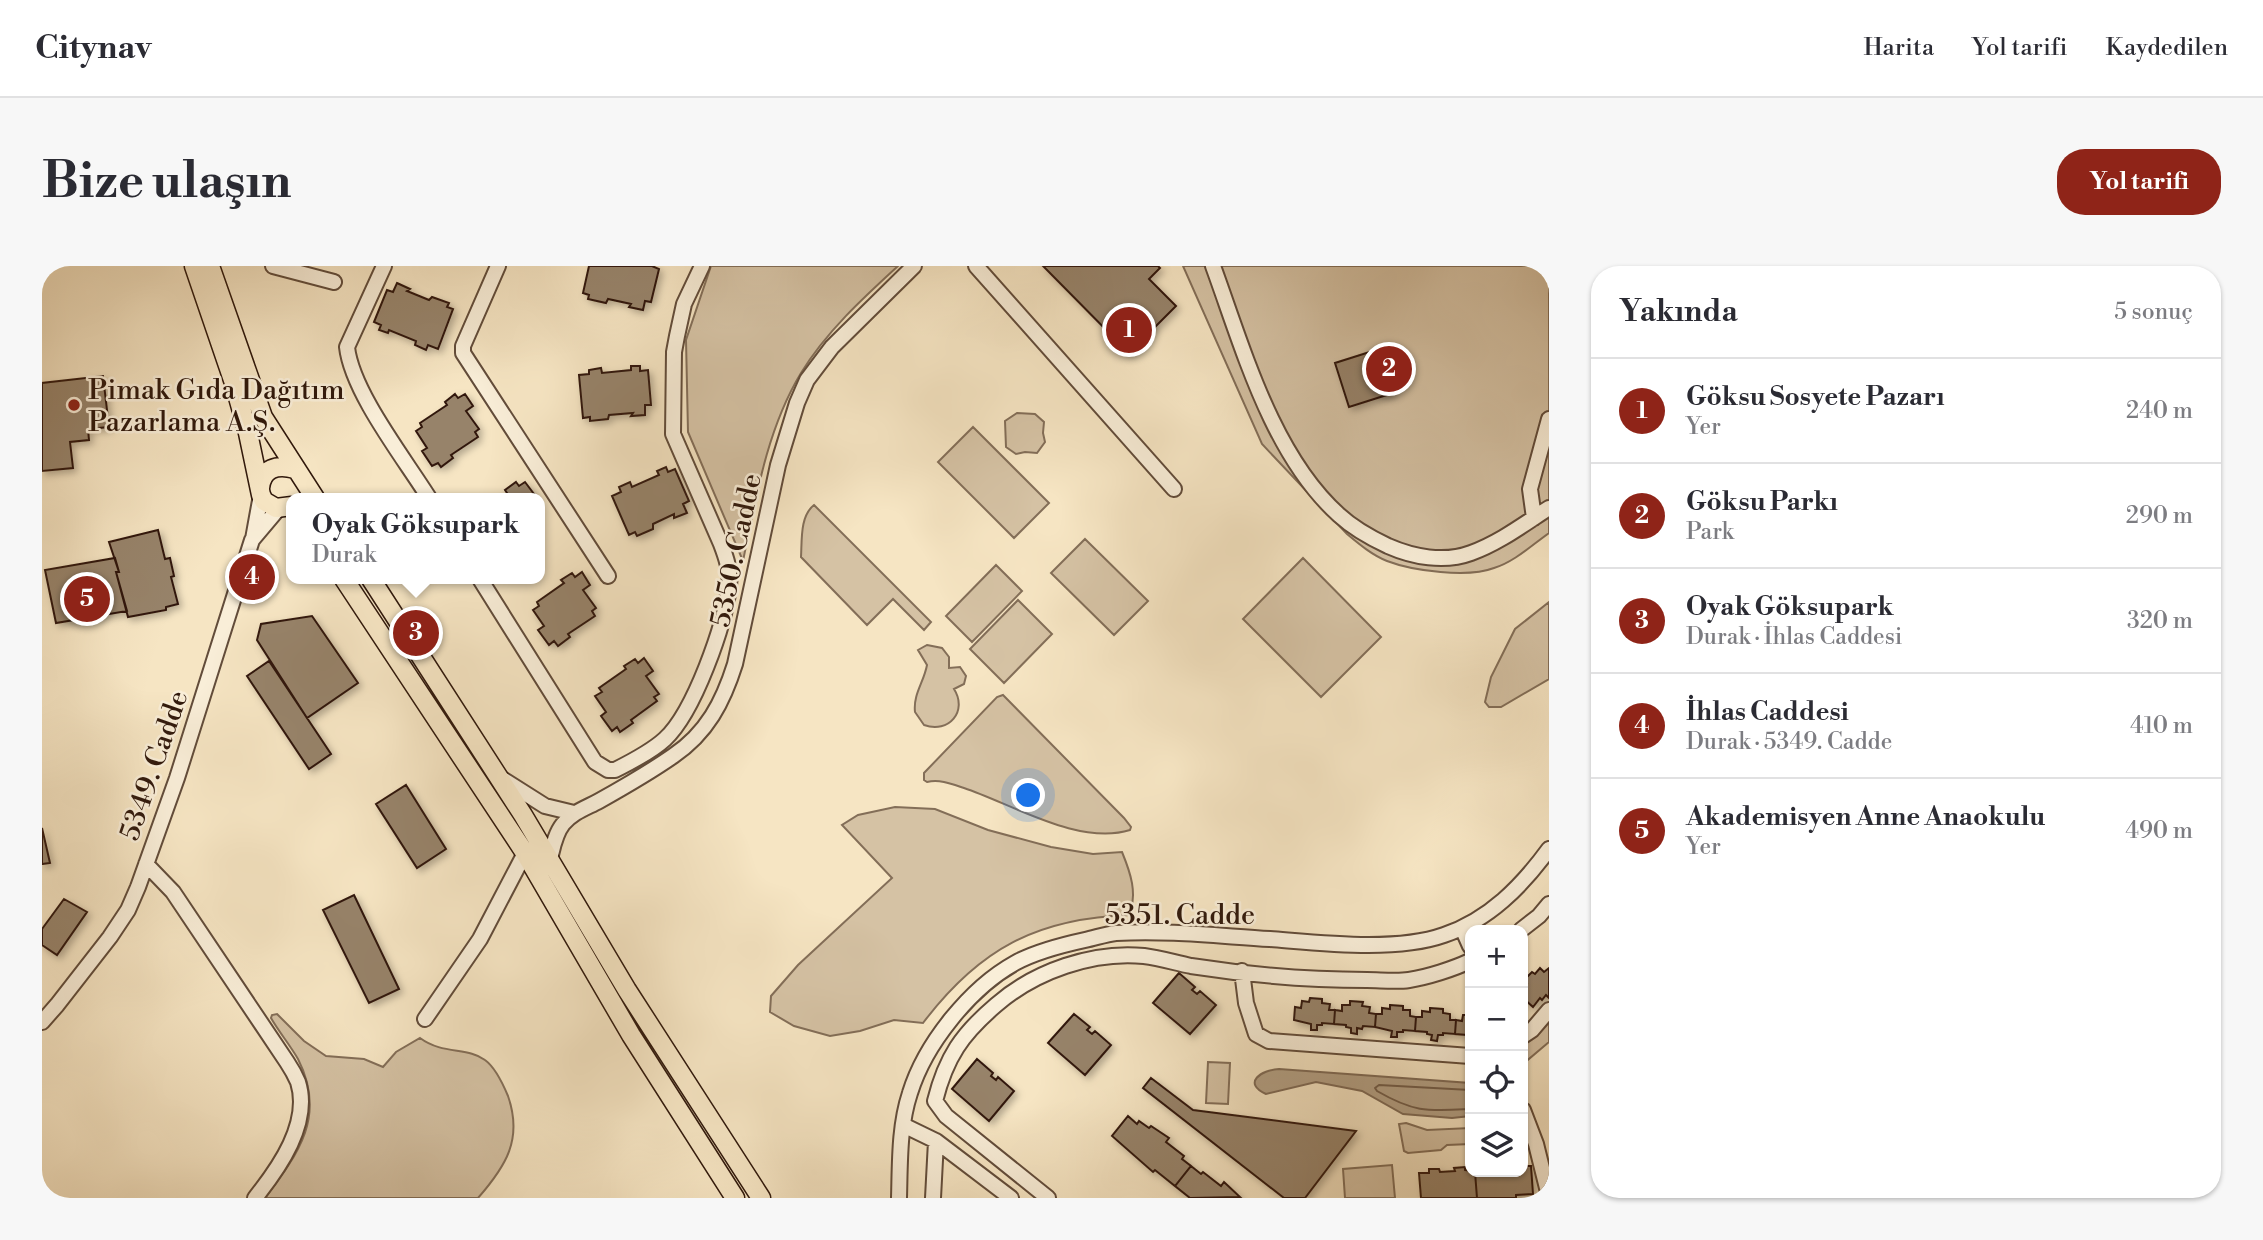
<!DOCTYPE html>
<html lang="tr">
<meta charset="utf-8">
<style>
body{margin:0;font-family:"Libre Bodoni",serif;background:#f7f7f7;color:#2b2b33}
.controls{position:absolute;right:21px;bottom:21px;display:grid;overflow:hidden;border-radius:14px;box-shadow:0 2px 5px #0004}
.controls button{width:63px;height:63px;display:grid;place-items:center;padding:0;border:0;border-bottom:2px solid #e1e1e2;background:#fff;color:#2b2b33;font:35px sans-serif}
.you{position:absolute;left:987px;top:530px;width:24px;height:24px;margin:-18px;border:5px solid #fff;border-radius:50%;background:#1a73e8;box-shadow:0 0 0 10px #1a73e833}
.badge{display:grid;place-items:center;width:46px;height:46px;border-radius:50%;background:#8f2418;color:#fff;font-size:23px;font-weight:700}
.pin{position:absolute;translate:-50% -50%;border:4px solid #fff;box-shadow:0 2px 7px #0006}
.popup{position:absolute;left:244px;top:227px;width:259px;height:91px;box-sizing:border-box;display:grid;place-content:center;border-radius:14px;background:#fff;filter:drop-shadow(0 2px 5px #0005);font-size:23px;white-space:nowrap;color:#7c7c81}
.popup b{font-size:26px;color:#2b2b33}
.popup::after{content:'';position:absolute;left:50%;top:100%;margin-left:-14px;border:14px solid transparent;border-top-color:#fff}
.list{margin:0;padding:0;list-style:none}
h2{display:flex;justify-content:space-between;align-items:center;height:91px;margin:0;padding:0 28px;font-size:30px}
h2 small{font-size:23px;font-weight:400;color:#7c7c81}
.list li{display:grid;grid-template-columns:46px 1fr auto;gap:21px;align-items:center;box-sizing:border-box;height:105px;padding:0 28px;border-top:2px solid #e1e1e2}
.list b{display:block;font-size:26px;white-space:nowrap}
.list p{margin:0;font-size:23px;white-space:nowrap;color:#7c7c81}
.list em{font-size:23px;font-style:normal;color:#7c7c81}
.icon{flex:none;width:38px;height:38px;fill:none;stroke:currentColor;stroke-width:2;stroke-linecap:round;stroke-linejoin:round}
.map{position:relative;flex:none;width:1507px;height:932px;overflow:hidden;border-radius:28px}
header{display:flex;align-items:center;gap:42px;box-sizing:border-box;height:98px;padding:0 35px;background:#fff;border-bottom:2px solid #e1e1e2}
header strong{font-size:33px}
nav{display:flex;gap:38px;margin-inline-start:auto;font-size:24px}
.intro{display:flex;align-items:center;justify-content:space-between;box-sizing:border-box;height:168px;padding:0 42px}
h1{margin:0;font-size:49px}
.button{padding:18px 32px;border-radius:28px;background:#8f2418;color:#fff;font-size:24px;font-weight:700}
main{display:flex;gap:42px;padding:0 42px}
aside{flex:1;background:#fff;border-radius:28px;box-shadow:0 2px 5px #0004}
.map>svg:first-child{display:block}
.green{fill:#d5c2a4;stroke:#836e58;stroke-width:2}
.water{fill:#b3a085;stroke:#7f6a55;stroke-width:2}
.lines{fill:none;stroke-linecap:round;stroke-linejoin:round}
.shore{stroke:#725c48;stroke-width:2}
.building{fill:#97836b;stroke:#31190c;stroke-width:2;filter:url(#shadow)}
.minor-casing{stroke:#624c3a;stroke-width:18}
.major-casing{stroke:#31190c;stroke-width:21}
.minor{stroke:#f9eed8;stroke-width:14}
.major{stroke:#f6e5c3;stroke-width:18}
.poi-dot{fill:#8f2418;stroke:#f9eed8;stroke-width:2.5}
.labels{text-anchor:middle;stroke-width:5;stroke-linejoin:round;paint-order:stroke}
.poi-label{font-size:28px;fill:#31190c;stroke:#f9eed8;text-anchor:start}
.street-label{font-size:28px;fill:#31190c;stroke:#f9eed8}
</style>
<header>
<strong>Citynav</strong>
<nav><a>Harita</a><a>Yol tarifi</a><a>Kaydedilen</a></nav>
</header>
<div class="intro"><h1>Bize ulaşın</h1><a class="button">Yol tarifi</a></div>
<main>
<div class="map">
<svg width="1507" height="932" viewBox="0 0 1507 932">
<defs>
<filter id="shadow"><feDropShadow dx="3.5" dy="3.5" stdDeviation="3.5" flood-color="#0004"/></filter>
</defs>
<rect width="100%" height="100%" fill="#f6e5c3"/>
<filter id="stains"><feTurbulence type="fractalNoise" baseFrequency=".00286" numOctaves="4"/><feColorMatrix values="0 0 0 0 .2 0 0 0 0 .09 0 0 0 0 .02 0 0 0 .5 -.17"/></filter>
<radialGradient id="worn" r=".72"><stop offset=".6" stop-color="#630" stop-opacity="0"/><stop offset="1" stop-color="#630" stop-opacity=".3"/></radialGradient>
<path class="green" d="M669 0H856C821 32 784 66 759 107 725 163 714 231 701 295L646 166 644 74Z
M1141 0H1507V267C1490 279 1472 296 1452 302 1426 312 1371 305 1345 295 1330 289 1317 278 1305 268L1220 178Z
M975 147 993 148 1002 156 1001 167 1003 176 995 187 983 186 974 188 964 181 963 155Z
M931 161 1007 237 972 272 896 196Z
M772 239 889 356 882 364 851 333 825 359 759 291C760 273 758 250 772 239Z
M1043 273 1106 335 1072 369 1009 307Z
M1261 292 1339 371 1279 431 1201 353Z
M954 299 980 325 930 376 904 350Z
M976 334 1010 368 962 417 928 383Z
M1507 336V413L1459 441H1447L1443 436 1449 411 1473 363Z
M885 379 900 382 907 391V402L918 401 924 410 922 418 912 423C926 445 907 468 882 459L873 446C871 428 882 416 885 399L876 384Z
M961 429 1082 552 1089 561 1088 564C1037 580 970 538 922 522 910 518 898 513 885 516L882 514V507L955 431Z
M853 541 893 543 946 564 1009 581 1051 588 1080 586C1089 608 1095 626 1088 649 995 652 937 683 881 757L852 754 818 765 788 770 752 760 728 746 729 730 756 699 850 612 800 559 816 549Z
M1507 744V776L1481 798V770Z
M235 748 262 775 284 790 322 793 341 801 354 786 378 772C401 789 426 781 443 794 454 802 461 818 466 830 481 873 464 900 436 932H223C256 888 285 850 256 793 248 779 237 766 229 752L230 749Z
M1166 796 1188 797 1186 838 1164 837Z
M1364 857 1385 864 1428 862V878L1405 879 1399 884 1366 887 1362 885 1357 858Z
M1350 899 1353 932H1303L1301 903Z"/>
<path class="water" d="M1237 803 1428 817V850L1410 852 1361 848 1320 825 1274 816 1224 828C1200 817 1219 804 1237 803Z"/>
<g class="lines">
<path class="shore" d="M1428 824 1337 819 1333 822 1335 825C1373 847 1386 845 1428 843"/>
</g>
<path class="building" d="M547 0H610L617 3 609 36 603 35 601 44 587 41 589 38 566 33 564 37 546 33 547 29 541 27Z
M1001 0H1116L1118 2 1107 13 1134 40 1087 87Z
M355 17 368 23 365 25 387 34 390 31 407 37 405 41 411 43 396 83 386 79 384 84 373 79 374 75 347 64 346 67 337 64 339 59 332 56 345 24 351 26Z
M1337 83 1351 127 1307 141 1293 97Z
M589 100H598V105L606 104 609 139H603V149L589 150 591 147 567 149 566 153 548 155V151L541 152 537 109 547 108V104L559 102 560 107 589 104Z
M61 110 67 161 46 163 47 174 28 176 31 202 0 205V117Z
M413 128 416 132 423 128 431 140 424 145 437 163 433 166 436 171 409 189 411 192 399 201 396 197 390 200 380 185 385 182 374 165 380 161 378 157 405 139 403 136Z
M624 201 626 206 633 203 647 235 641 238 645 247 632 252V248L611 258V263L595 270 593 266 587 269 570 230 579 226 577 221 588 216 590 221 617 209 615 205Z
M474 216 477 220 483 216 492 228 486 232H458L465 227 463 224Z
M116 264 123 293 128 292 132 310 129 311 136 338 124 341V344L86 351 74 306H77L67 276Z
M73 292 77 306H74L85 345 14 357 3 304Z
M540 306 548 319 541 324 554 342 550 345 553 350 526 368 528 371 516 380 512 375 507 379 496 364 502 360 491 344 497 340 495 336 522 317 519 314 530 307 533 311Z
M270 350 316 417 265 452 215 374 219 358Z
M602 392 611 405 604 410 617 428 612 431 615 435 589 454 591 457 578 466 575 461 570 465 559 450 564 446 553 430 560 426 557 422 584 403 582 400 593 393 596 397Z
M227 395 289 488 267 503 205 410Z
M364 519 404 583 375 602 334 538Z
M0 562 8 597 0 598Z
M312 629 357 723 327 737 281 644Z
M22 633 45 646 15 689 0 679V663Z
M1498 702 1502 706 1507 702V732L1504 729 1500 734 1498 732 1491 741 1481 732 1484 728 1481 725 1485 718 1481 715 1490 706 1493 708Z
M1137 707 1153 721 1150 724 1155 728 1158 725 1174 739 1148 768 1111 737Z
M1268 732 1280 733V737L1288 738 1287 744H1293L1292 758 1280 757V759H1275V764H1269V758L1252 754 1253 741 1259 742 1260 735 1267 736Z
M1308 735 1321 736 1320 740 1328 741 1327 747 1334 748 1333 761 1321 760 1320 763 1315 762V768L1309 767V762L1304 761V759L1292 758 1293 744 1300 745V739H1308Z
M1348 739 1361 740V744H1368V750L1374 751 1373 765 1361 764V766H1355V771H1349L1350 765 1333 761 1334 748H1340V742L1348 743Z
M1388 742 1401 743V747L1408 748V754H1414L1413 768 1401 767V769H1396L1395 775 1389 774 1390 769 1385 768V766L1373 765 1374 751H1380V745L1388 746Z
M1032 748 1048 761 1045 764 1050 768 1053 765 1069 779 1043 809 1006 777Z
M1421 749H1428V772L1425 771V769L1413 768 1414 754 1420 755Z
M935 793 951 807 949 810 954 814 956 811 972 825 947 855 910 823Z
M1109 812 1151 844 1314 865 1263 932H1242L1101 822Z
M1086 850 1095 858 1097 855 1107 862 1109 860 1127 872 1124 876 1142 890 1140 893 1149 900 1133 920 1113 904 1111 906 1070 870Z
M1149 900 1159 908 1161 906 1179 920 1182 916 1198 931 1148 932 1133 920Z
M1481 900H1489L1491 928 1474 929V932H1435L1433 906H1481Z
M1423 901V904L1433 906 1435 932H1379L1377 907H1387V903H1397L1398 906 1413 905 1412 902Z"/>
<g class="lines">
<g class="minor-casing">
<path id="minor" d="M231 0 292 16
M342 0 305 81C310 126 362 192 387 232
M456 0 421 80V87L566 310
M934 0 1132 223
M1171 0C1201 82 1230 189 1297 249 1311 262 1329 272 1346 280 1371 291 1402 297 1429 287 1457 277 1482 258 1507 242
M1492 252 1488 223 1507 153
M211 273 219 229
M438 313 553 496 566 504H573C589 496 610 485 623 473 652 446 683 359 687 320 689 305 684 291 679 278L631 168 632 86 635 70 642 38 660 0
M462 514 503 540 532 547
M508 593C511 581 513 568 521 558 531 546 544 542 557 535 582 521 608 506 631 490 665 467 681 436 693 398L736 199 755 137 765 114 790 81 872 0
M104 598 131 626 245 796C249 802 253 809 256 816 269 857 237 902 213 932
M1420 662 1428 680
M1479 664 1497 650 1507 638
M1200 705 1204 737 1214 768 1227 775 1428 790
M383 753 438 673 483 587
M0 756 15 739 68 671 86 644 96 621 135 512 210 274 237 242
M1481 770 1490 764 1507 744
M1481 844 1494 878 1507 930
M861 859 894 875 969 932
M857 932C858 897 857 860 868 827 883 778 928 722 973 697 993 686 1020 679 1043 674 1053 672 1064 668 1074 667 1125 664 1177 670 1228 673 1279 677 1354 686 1402 669 1447 654 1480 620 1507 583
M891 932 894 875
M1006 932 904 850 893 835C904 791 920 768 954 739 993 705 1051 685 1102 690 1118 692 1134 697 1149 700 1207 709 1266 714 1325 714 1338 714 1354 716 1367 714 1386 711 1411 703 1428 695"/>
</g>
<g class="major-casing">
<path id="major" d="M152 0 192 117 206 167 219 229 222 235 234 242 250 240
M168 0 221 151 273 232
M218 222C220 202 235 198 253 203
M302 313 483 587 589 769 693 932
M329 313 481 549 585 724 719 932"/>
</g>
<use href="#minor" class="minor"/>
<use href="#major" class="major"/>
</g>
<circle class="poi-dot" cx="32" cy="139" r="7"/>
<g class="labels">
<g class="poi-label">
<text x="46" y="133">Pimak Gıda Dağıtım<tspan x="46" dy="32">Pazarlama A.Ş.</tspan></text>
</g>
<g class="street-label">
<text transform="translate(693 284) rotate(-78)" y="10">5350. Cadde</text>
<text transform="translate(111 499) rotate(-71)" y="10">5349. Cadde</text>
<text x="1138" y="658">5351. Cadde</text>
</g>
</g>
<rect width="100%" height="100%" filter="url(#stains)"/>
<rect width="100%" height="100%" fill="url(#worn)"/>
</svg>
<div class="controls">
<button>+</button>
<button>−</button>
<button><svg class="icon" aria-label="locate" viewBox="0 0 24 24"><circle cx="12" cy="12" r="6"/><path d="M12 2v4M12 18v4M2 12h4M18 12h4"/></svg></button>
<button><svg class="icon" aria-label="layers" viewBox="0 0 24 24"><path d="M12 4l9 5-9 5-9-5zM3 14l9 5 9-5"/></svg></button>
</div>
<div class="you"></div>
<div class="pin badge" style="left:1087px;top:64px">1</div>
<div class="pin badge" style="left:1347px;top:103px">2</div>
<div class="pin badge" style="left:374px;top:367px">3</div>
<div class="popup"><b>Oyak Göksupark</b>Durak</div>
<div class="pin badge" style="left:210px;top:311px">4</div>
<div class="pin badge" style="left:45px;top:333px">5</div>
</div>
<aside>
<h2>Yakında<small>5 sonuç</small></h2>
<ul class="list">
<li><span class="badge">1</span><div><b>Göksu Sosyete Pazarı</b><p>Yer</p></div><em>240 m</em></li>
<li><span class="badge">2</span><div><b>Göksu Parkı</b><p>Park</p></div><em>290 m</em></li>
<li><span class="badge">3</span><div><b>Oyak Göksupark</b><p>Durak · İhlas Caddesi</p></div><em>320 m</em></li>
<li><span class="badge">4</span><div><b>İhlas Caddesi</b><p>Durak · 5349. Cadde</p></div><em>410 m</em></li>
<li><span class="badge">5</span><div><b>Akademisyen Anne Anaokulu</b><p>Yer</p></div><em>490 m</em></li>
</ul>
</aside>
</main>
